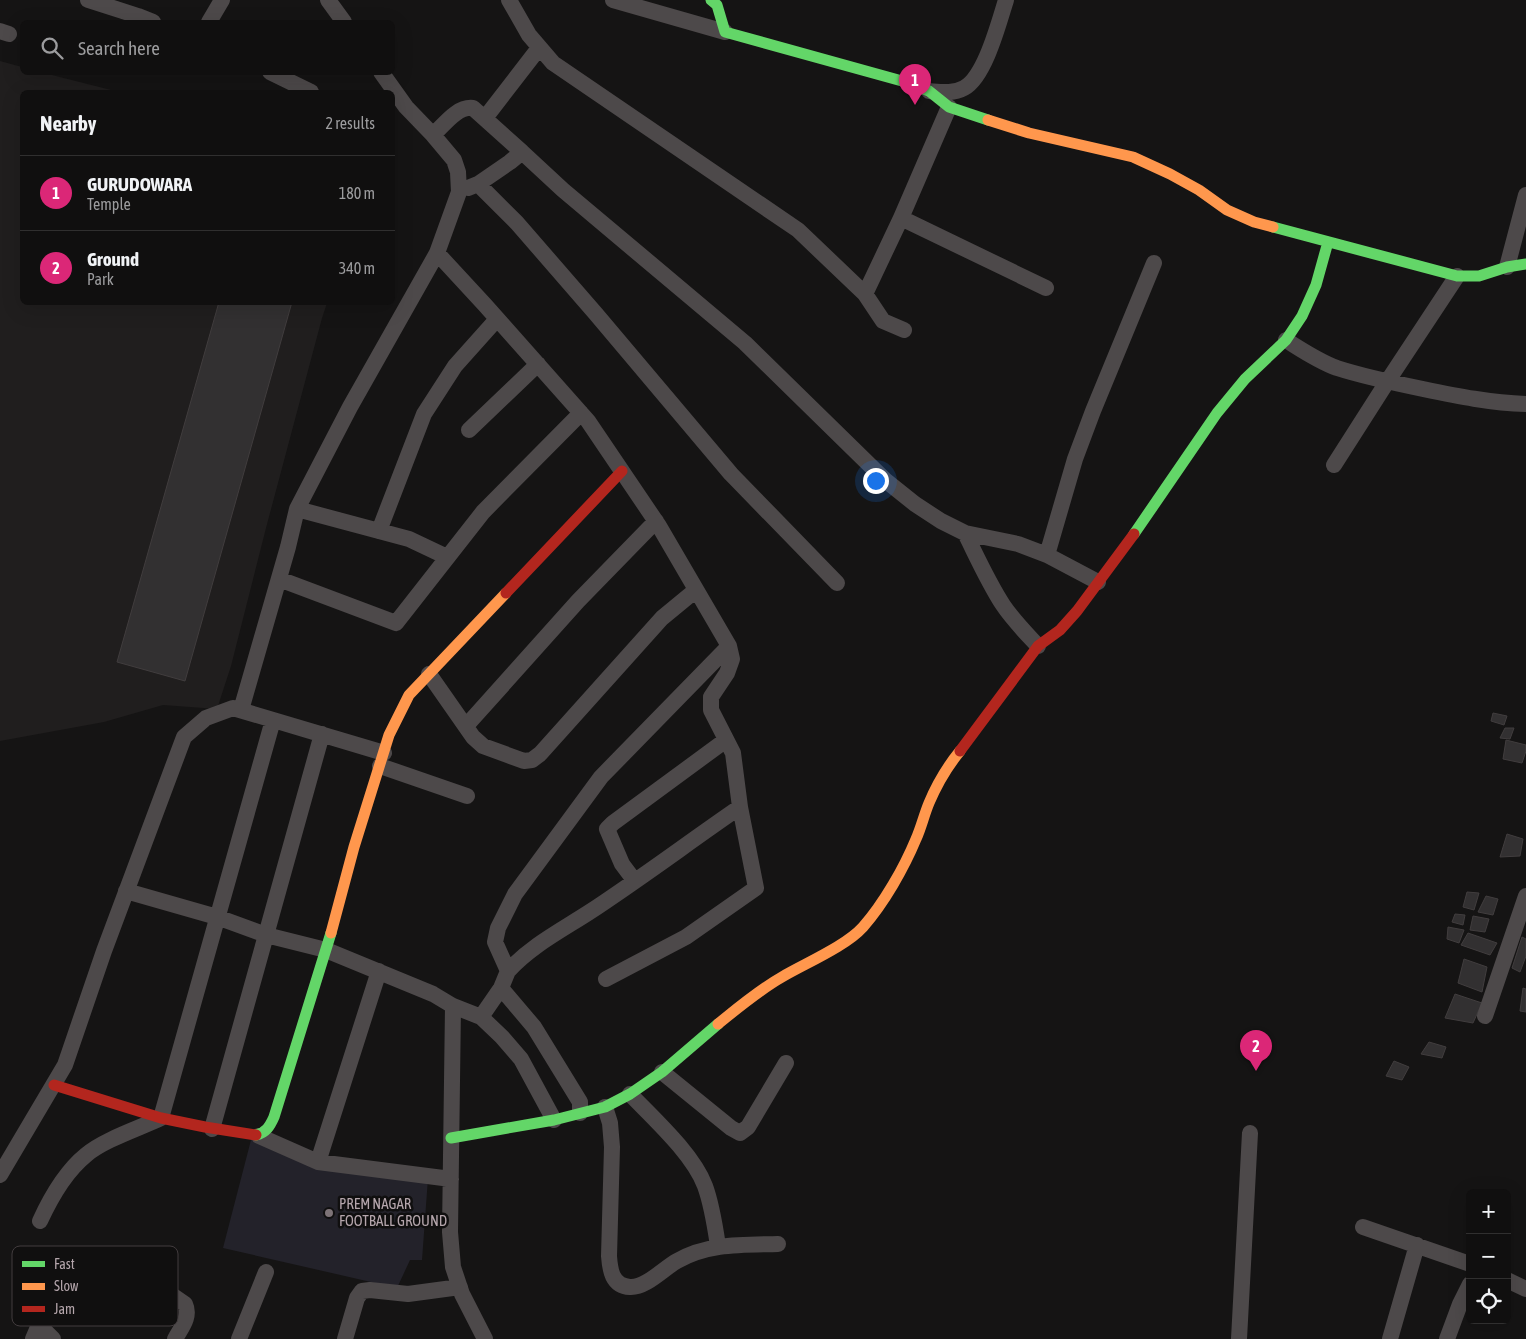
<!DOCTYPE html>
<meta charset="utf-8">
<style>
body{margin:0;font-family:"Asap Condensed",sans-serif;background:#191818;color:#f1f3f6}
.controls{position:absolute;right:15px;bottom:15px;display:grid;overflow:hidden;border-radius:8px;box-shadow:0 5px 20px #0002}
.controls button{width:45px;height:45px;display:grid;place-items:center;padding:0;border:0;border-bottom:1px solid #302f2f;background:#100f0f;color:#f1f3f6;font:25px sans-serif}
.you{position:absolute;left:875px;top:480px;width:18px;height:18px;margin:-12px;border:4px solid #fff;border-radius:50%;background:#1a73e8;box-shadow:0 0 0 8px #1a73e833}
.badge{display:grid;place-items:center;width:32px;height:32px;border-radius:50%;background:#db2777;color:#fff;font-size:16px;font-weight:700}
.pin{position:absolute;translate:-50% -41px;filter:drop-shadow(0 1px 2px #0008)}
.pin::after{content:'';position:absolute;top:26px;width:18px;height:15px;background:inherit;clip-path:polygon(0 0,100% 0,50% 100%)}
.list{margin:0;padding:0;list-style:none}
h2{display:flex;justify-content:space-between;align-items:center;height:65px;margin:0;padding:0 20px;font-size:21px}
h2 small{font-size:16px;font-weight:400;color:#9c9c9e}
.list li{display:grid;grid-template-columns:32px 1fr auto;gap:15px;align-items:center;box-sizing:border-box;height:75px;padding:0 20px;border-top:1px solid #302f2f}
.list b{display:block;font-size:19px;white-space:nowrap}
.list p{margin:0;font-size:16px;white-space:nowrap;color:#9c9c9e}
.list em{font-size:16px;font-style:normal;color:#9c9c9e}
.icon{flex:none;width:28px;height:28px;fill:none;stroke:currentColor;stroke-width:2;stroke-linecap:round;stroke-linejoin:round}
.map{position:relative;flex:none;width:1526px;height:1339px;overflow:hidden}
.search{position:absolute;background:#100f0f;box-shadow:0 5px 20px #0002;left:20px;top:20px;width:375px;height:55px;display:flex;align-items:center;gap:12px;box-sizing:border-box;padding:0 18px;border-radius:8px;color:#9c9c9e;font-size:19px}
.panel{position:absolute;background:#100f0f;box-shadow:0 5px 20px #0002;left:20px;top:90px;width:375px;height:215px;border-radius:8px}
.map>svg:first-child{display:block}
.built{fill:#201e1e}
.green{fill:#23222a}
.building{fill:#323031;stroke:#413d3e}
.lines{fill:none;stroke-linecap:round;stroke-linejoin:round}
.street{stroke:#4d494a;stroke-width:16}
.fast{stroke:#63d668;stroke-width:11}
.slow{stroke:#ff974d;stroke-width:11}
.jam{stroke:#b3261e;stroke-width:11}
.poi-dot{fill:#7d7377;stroke:#100f0f;stroke-width:2}
.labels{text-anchor:middle;stroke-width:5;stroke-linejoin:round;paint-order:stroke}
.poi-label{font-size:15px;fill:#b5a6ac;stroke:#100f0f;text-anchor:start}
.key{fill:#100f0f;stroke:#423c3e;stroke-width:1}
.key-label{font-size:14px;fill:#b5a6ac}
</style>
<div class="map">
<svg width="1526" height="1339" viewBox="0 0 1526 1339">
<rect width="100%" height="100%" fill="#151414"/>
<path class="built" d="M0 61 22 67V72L44 73 119 92H22V302L327 303 322 318 266 528 231 666 217 709 163 705 104 722 0 741Z"/>
<path class="green" d="M251 1140 428 1178 422 1260H410L397 1288 223 1248Z"/>
<path class="building" d="M219 302H292L185 681 117 662Z
M1493 713 1507 716 1504 725 1491 721Z
M1505 728H1514L1510 739 1500 738Z
M1506 740 1526 745V751L1522 763 1503 759Z
M1507 834 1523 839 1520 856 1500 857Z
M1467 892 1479 893 1474 910 1463 907Z
M1486 896 1498 899 1493 915 1478 912Z
M1455 914 1465 915 1463 925 1452 922Z
M1473 916 1489 919 1485 932 1470 930Z
M1448 927 1464 930 1459 943 1447 939Z
M1468 933 1497 943 1490 955 1461 945Z
M1522 937 1526 939V956L1520 972 1512 968Z
M1464 959 1487 967 1482 992 1458 983Z
M1523 988 1526 989V1012L1520 1011Z
M1455 994 1482 1003 1473 1023 1445 1018Z
M1429 1042 1446 1047 1442 1058 1421 1054Z
M1394 1061 1409 1067 1402 1080 1386 1076Z"/>
<g class="lines">
<path class="street" d="M88 0 138 16 153 22
M328 0 344 22
M509 0 529 35 553 63 798 230 865 294 883 321 904 330
M613 0 725 32
M209 22 222 0
M0 31 9 34
M270 72 311 92
M929 91C941 92 953 94 964 88 985 77 999 22 1006 0
M485 118 539 48
M433 135C444 125 457 106 473 108L522 152
M478 184 510 162 522 152 563 190 745 343 885 480 915 504 941 521 965 533 1018 544 1047 555 1098 582
M468 188 478 184 517 223 596 314 731 474 837 583
M901 218 1046 288
M437 253 485 305 588 421 659 526 729 646 732 659 727 673 711 697V710L733 753 740 807 756 888 686 937 606 979
M1507 267 1526 195
M865 294 901 218 949 107
M1286 340C1302 350 1318 361 1337 368 1365 377 1394 383 1423 389 1457 396 1491 403 1526 404
M469 430 538 364
M1334 465 1387 382 1457 276
M297 509 409 539 447 557
M379 531 424 414 455 366 497 319
M965 533C977 557 988 582 1003 605 1013 620 1026 633 1038 646
M1047 555 1075 459 1093 411 1154 263
M279 579 396 623 483 512 581 413
M429 674 473 737 483 746 524 761 532 760 540 754 662 618 696 590
M241 710 288 547 297 509 350 407 437 253 459 192 458 172 454 160 433 135 406 107 381 72
M466 726 578 601 656 521
M380 766 467 796
M634 880 622 864 607 829 613 823 726 740
M126 891 217 917 266 935 326 950 433 994 453 1006 481 1017 502 1037 521 1059 554 1120
M508 971C531 946 560 931 588 913 640 879 689 842 740 807
M501 988 534 1027 580 1102V1113
M453 1006 450 1232 453 1267 462 1294 485 1339
M1485 1016 1526 896
M481 1017 501 988 508 971 495 942 498 928 515 894 601 777 729 646
M662 1072 731 1128 740 1133 748 1127 786 1063
M630 1094C654 1119 693 1154 705 1186 712 1205 715 1226 718 1246
M605 1107 610 1123 612 1147 609 1256C610 1270 612 1286 630 1287 646 1288 664 1268 677 1261 709 1243 742 1245 778 1244
M212 1129 322 734
M259 1136 318 1162 451 1179
M318 1162 379 971
M0 1175 65 1065 104 951 184 737 206 718 233 708 384 753
M40 1221C51 1197 65 1172 86 1155 103 1140 140 1128 161 1118L273 720
M1363 1227 1470 1264
M1507 1280 1526 1289
M39 1325 53 1339
M33 1339 39 1325 51 1307 111 1260 116 1259 121 1260 185 1304C191 1317 181 1328 175 1339
M239 1339 266 1272
M345 1339 357 1298 362 1291 370 1290 408 1294 460 1287
M1239 1339 1250 1133
M1390 1339 1417 1245
M1447 1339 1460 1304 1470 1284"/>
<path class="fast" d="M711 0 717 5 725 32 902 81 929 91 949 107 988 120
M1273 227 1457 276H1479L1507 267 1526 264
M1134 534 1217 413 1245 379 1286 340 1302 316 1316 285 1328 242
M256 1135C266 1133 270 1126 274 1117L331 933
M451 1138 554 1120 605 1107 630 1094 662 1072 718 1024"/>
<path class="slow" d="M988 120 1029 133 1133 157 1170 174 1199 190 1227 210 1254 222 1273 227
M331 933 354 847 389 735 409 695 506 593
M718 1024C739 1007 759 990 782 977 806 963 846 946 863 927 884 903 904 868 916 839 921 828 924 815 929 803 937 784 947 767 960 751"/>
<path class="jam" d="M506 593 622 471
M960 751 1038 646 1060 630 1077 611 1134 534
M54 1085 161 1118 205 1127 256 1135"/>
</g>
<circle class="poi-dot" cx="329" cy="1213" r="5"/>
<g class="labels">
<g class="poi-label">
<text x="339" y="1209">PREM NAGAR<tspan x="339" dy="17">FOOTBALL GROUND</tspan></text>
</g>
</g>
<rect x="12" y="1246" width="166" height="80" rx="8" class="key"/>
<rect x="22" y="1261" width="23" height="6" fill="#63d668"/>
<rect x="22" y="1283" width="23" height="7" fill="#ff974d"/>
<rect x="22" y="1306" width="23" height="6" fill="#b3261e"/>
<g class="key-label">
<text x="54" y="1269">Fast</text>
<text x="54" y="1291">Slow</text>
<text x="54" y="1314">Jam</text>
</g>
</svg>
<div class="controls">
<button>+</button>
<button>−</button>
<button><svg class="icon" aria-label="locate" viewBox="0 0 24 24"><circle cx="12" cy="12" r="6"/><path d="M12 2v4M12 18v4M2 12h4M18 12h4"/></svg></button>
</div>
<div class="you"></div>
<div class="pin badge" style="left:915px;top:105px">1</div>
<div class="pin badge" style="left:1256px;top:1071px">2</div>
<div class="search"><svg class="icon" aria-label="search" viewBox="0 0 24 24"><circle cx="10" cy="10" r="6"/><path d="M15 15l6 6"/></svg>Search here</div>
<section class="panel">
<h2>Nearby<small>2 results</small></h2>
<ul class="list">
<li><span class="badge">1</span><div><b>GURUDOWARA</b><p>Temple</p></div><em>180 m</em></li>
<li><span class="badge">2</span><div><b>Ground</b><p>Park</p></div><em>340 m</em></li>
</ul>
</section>
</div>
